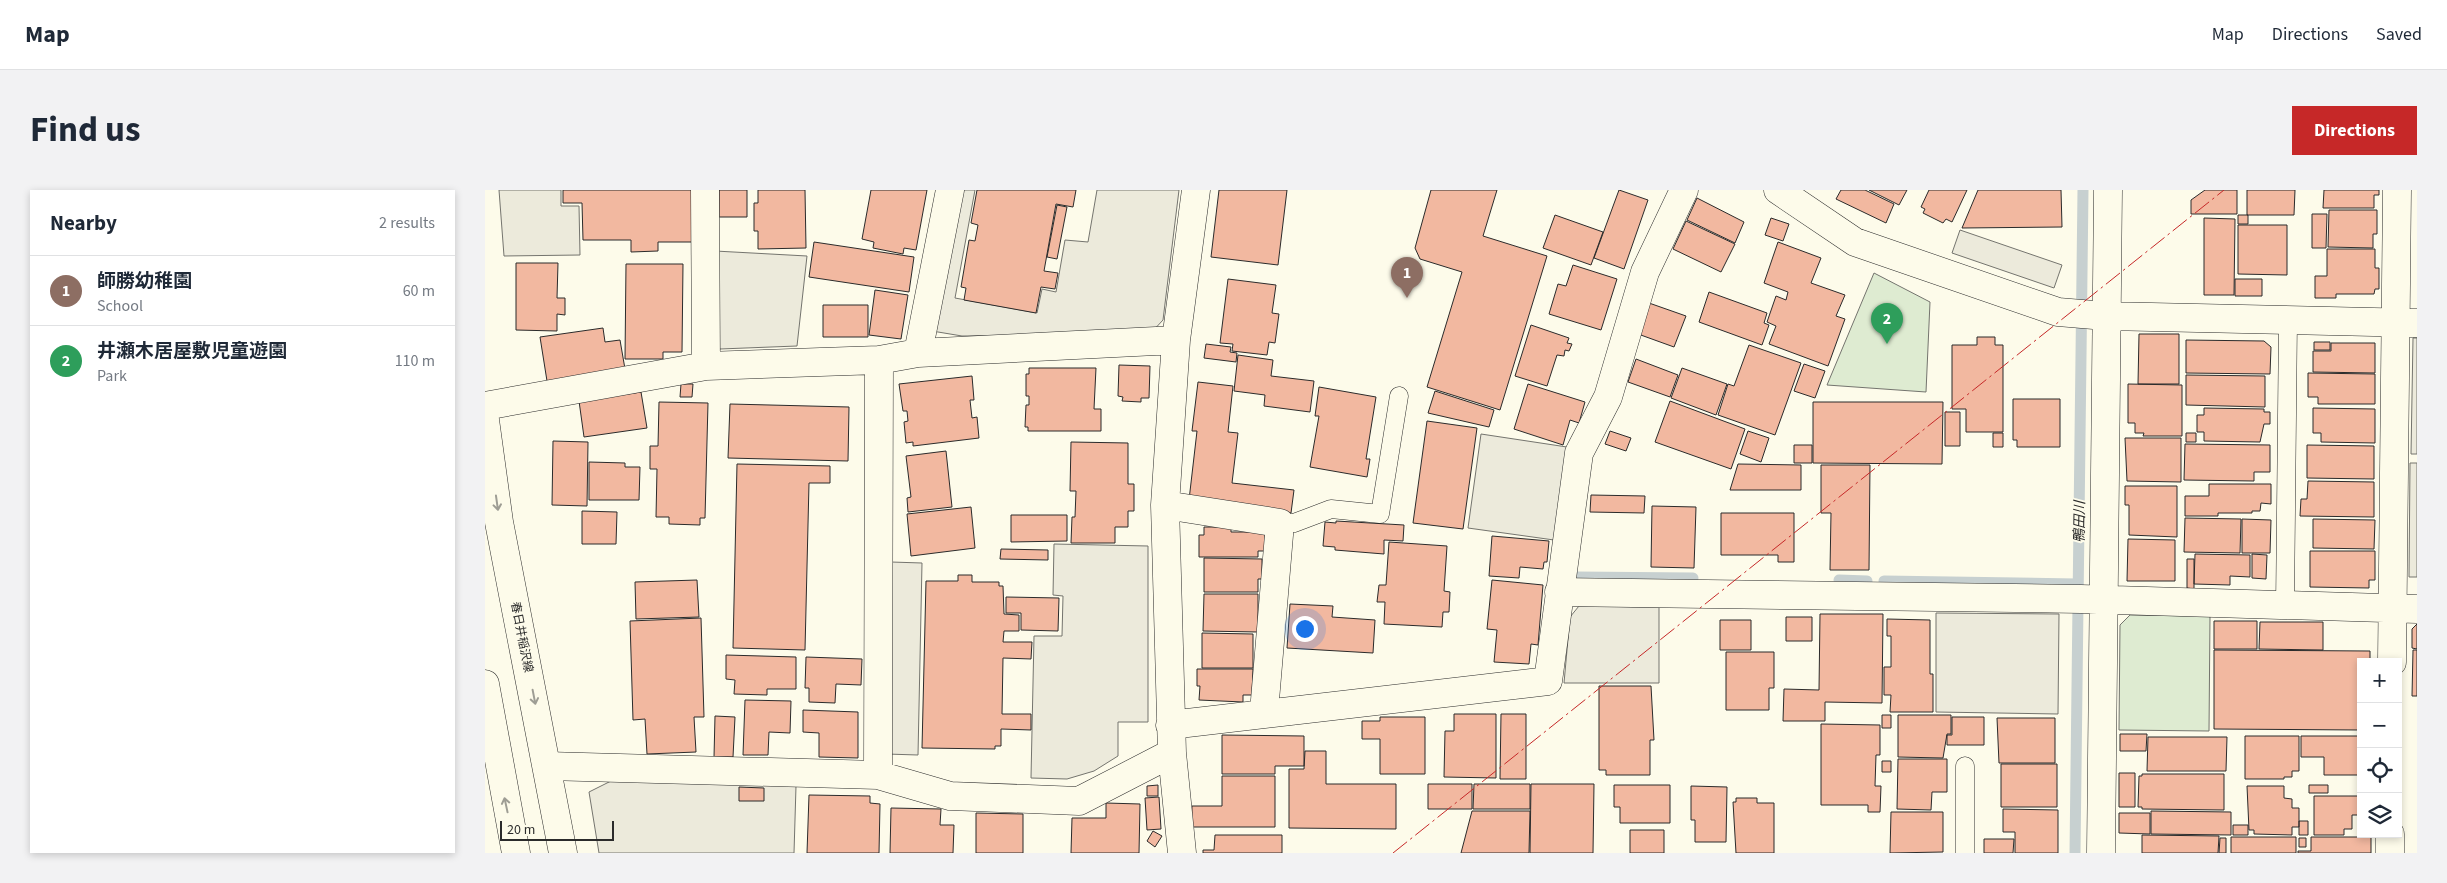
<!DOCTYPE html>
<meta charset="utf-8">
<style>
body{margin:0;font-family:"Source Sans 3","Noto Sans JP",sans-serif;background:#f2f2f3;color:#1f2937}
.controls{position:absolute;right:15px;bottom:15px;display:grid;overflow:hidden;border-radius:0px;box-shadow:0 2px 8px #0003}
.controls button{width:45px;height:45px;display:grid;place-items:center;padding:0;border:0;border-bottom:1px solid #e0e1e3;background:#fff;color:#1f2937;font:25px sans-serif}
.scale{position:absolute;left:15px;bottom:12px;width:114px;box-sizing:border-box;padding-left:5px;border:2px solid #2b2b2b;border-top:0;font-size:14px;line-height:18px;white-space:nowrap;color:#2b2b2b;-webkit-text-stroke:4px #fdfbea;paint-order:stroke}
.you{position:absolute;left:819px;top:438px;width:18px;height:18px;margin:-12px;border:4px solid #fff;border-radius:50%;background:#1a73e8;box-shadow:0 0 0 8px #1a73e833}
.badge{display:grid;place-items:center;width:32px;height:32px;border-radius:50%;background:#c62828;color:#fff;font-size:16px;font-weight:700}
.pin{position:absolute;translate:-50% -41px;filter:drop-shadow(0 1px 2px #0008)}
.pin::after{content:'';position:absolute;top:26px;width:18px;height:15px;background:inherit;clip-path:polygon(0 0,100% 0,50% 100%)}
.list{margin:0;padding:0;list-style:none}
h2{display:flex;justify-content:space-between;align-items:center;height:65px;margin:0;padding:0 20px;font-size:21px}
h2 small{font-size:16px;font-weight:400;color:#747a83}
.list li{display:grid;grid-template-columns:32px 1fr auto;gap:15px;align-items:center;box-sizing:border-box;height:70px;padding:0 20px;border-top:1px solid #e0e1e3}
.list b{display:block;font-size:19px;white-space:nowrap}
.list p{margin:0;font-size:16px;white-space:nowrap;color:#747a83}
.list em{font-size:16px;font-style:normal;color:#747a83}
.icon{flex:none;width:28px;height:28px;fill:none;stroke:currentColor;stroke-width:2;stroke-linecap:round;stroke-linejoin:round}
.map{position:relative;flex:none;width:1932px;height:663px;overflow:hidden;border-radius:0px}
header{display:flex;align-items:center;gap:30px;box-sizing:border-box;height:70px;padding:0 25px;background:#fff;border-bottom:1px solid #e0e1e3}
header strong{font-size:24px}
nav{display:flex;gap:28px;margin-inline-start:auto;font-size:18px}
.intro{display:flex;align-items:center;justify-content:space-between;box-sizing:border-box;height:120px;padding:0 30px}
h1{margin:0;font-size:35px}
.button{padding:12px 22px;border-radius:0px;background:#c62828;color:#fff;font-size:18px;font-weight:700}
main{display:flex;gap:30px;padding:0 30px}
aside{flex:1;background:#fff;border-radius:0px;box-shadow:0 2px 8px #0003}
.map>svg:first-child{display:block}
.green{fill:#deebd1;stroke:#74746e}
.parking{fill:#eceadb;stroke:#74746e}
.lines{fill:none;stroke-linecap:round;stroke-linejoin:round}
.stream{stroke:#c7d0d0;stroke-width:11}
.building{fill:#f2b8a0;stroke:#2b2b2b}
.lane-casing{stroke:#2b2b2b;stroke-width:19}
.street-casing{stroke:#2b2b2b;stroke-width:29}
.primary-casing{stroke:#2b2b2b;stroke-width:29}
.lane{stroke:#fdfbea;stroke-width:18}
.street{stroke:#fdfbea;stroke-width:28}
.primary{stroke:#fdfbea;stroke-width:28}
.power{stroke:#c62828;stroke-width:1;stroke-dasharray:18 4 2.5 4;stroke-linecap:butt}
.oneway{stroke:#9e9d94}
.labels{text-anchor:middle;stroke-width:4;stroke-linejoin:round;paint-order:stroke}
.street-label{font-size:12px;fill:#2b2b2b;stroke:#fdfbea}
.water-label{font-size:14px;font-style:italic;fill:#2b2b2b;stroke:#fdfbea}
</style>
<header>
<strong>Map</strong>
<nav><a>Map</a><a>Directions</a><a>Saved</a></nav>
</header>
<div class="intro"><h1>Find us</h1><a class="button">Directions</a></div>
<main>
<aside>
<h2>Nearby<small>2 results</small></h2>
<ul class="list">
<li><span class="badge" style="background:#8d6e63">1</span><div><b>師勝幼稚園</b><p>School</p></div><em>60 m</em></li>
<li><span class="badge" style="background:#2e9e5b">2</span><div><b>井瀬木居屋敷児童遊園</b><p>Park</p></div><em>110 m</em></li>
</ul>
</aside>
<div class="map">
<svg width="1932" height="663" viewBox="0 0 1932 663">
<rect width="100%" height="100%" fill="#fdfbea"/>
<path class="green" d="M1389 83 1445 112 1441 202 1342 195Z
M1645 425 1725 426 1724 541 1634 540 1635 435Z"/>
<path class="parking" d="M14 0H76V16H94L95 65 19 66Z
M473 0H490L470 108 552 123 557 99 571 102 580 50 603 52 612 0H694L678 130 665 144 477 146 447 141Z
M1475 40 1577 75 1569 98 1467 63Z
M230 61 322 66 312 156 235 159 230 154Z
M1928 148H1932V264H1926Z
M996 244 1082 257 1069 350 983 338Z
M1925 273H1932V387H1924Z
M569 354 663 356V532H633V566L609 581 582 589 546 588 549 446H577L578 406 568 405Z
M406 372 437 373 433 565 401 564Z
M1094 416 1174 417V493H1079L1085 427Z
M1451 423 1574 424 1573 524 1451 522Z
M126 591 311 596 309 663H114L104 602Z"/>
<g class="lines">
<path class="stream" d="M1091 387 1208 388
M1354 390 1382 391
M1399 391 1592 394
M1590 663 1598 0"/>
</g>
<path class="building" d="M78 0H208L209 52H173V61L146 62V50H98L97 13H78Z
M234 0H262V27H234Z
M273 0H320L321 58 273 59V41H269V13H273Z
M386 0H442L431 60 419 58 418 64 388 58 389 52 377 49Z
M492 0H591L588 17 571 14 559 81 573 83 570 99 556 97 551 123 479 110 481 98 476 97 484 50 490 51 493 35 486 33Z
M734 0H802L793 75 726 67Z
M946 0H1012L998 46 1062 66 1015 220 942 197 977 82 935 69 930 58Z
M1134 0 1163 10 1139 79 1109 68Z
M1356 0H1380L1409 14 1401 33 1351 9Z
M1384 0H1422L1414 15Z
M1444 0H1482L1467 32 1461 29 1458 33 1438 23 1440 19 1436 17Z
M1493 0H1576L1577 37 1477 38Z
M1720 0H1752V24H1706V10Z
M1762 0H1810L1809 25H1762Z
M1839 0H1894V5H1889V18H1838Z
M1212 8 1259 32 1250 53 1202 30Z
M572 15 582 17 572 69 562 67Z
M1844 20H1892V44H1888V58L1843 57Z
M1827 24H1842L1841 58H1827Z
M1070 25 1118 42 1106 75 1058 58Z
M1753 25H1763V34H1753Z
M1286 28 1304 34 1298 51 1280 45Z
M1719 28 1750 29 1749 105H1719Z
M1201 31 1250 54 1236 82 1188 59Z
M1753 35H1802V85L1753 84Z
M329 52 429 67 424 102 324 87Z
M1293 52 1336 68 1326 93 1360 105 1351 126 1360 129 1343 176 1284 154 1291 136 1282 132 1291 106 1301 110 1303 102 1279 93Z
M1842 59H1890V78H1894V99H1890L1889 104H1851V108H1830V86H1842Z
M31 73H73L72 108H80V125L72 124V141L31 140Z
M141 74H198L197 162H178V169H140Z
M1088 75 1132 89 1116 140 1064 124 1073 94 1081 96Z
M743 89 791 95 787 123 794 124 790 153 784 152 782 165 747 161 748 154 735 153Z
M1750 89H1777V106H1750Z
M390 100 423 105 416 149 384 145Z
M1224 102 1282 123 1279 133 1284 135 1277 155 1214 132Z
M1164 113 1201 126 1189 157 1153 144Z
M338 115H383V147H338Z
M1046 135 1084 148 1082 153 1087 154 1084 161 1080 160 1079 166 1072 165 1062 196 1030 186Z
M118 138 120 152 135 150 140 179 62 191 55 147Z
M1654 144H1694V194H1653Z
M1492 147H1510V155H1518V242H1481V219H1467V155H1492Z
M1701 150 1779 151 1786 157 1785 184 1701 183Z
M1829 152H1845V160H1829Z
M1846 153H1890V183L1828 182V161H1846Z
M721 154 746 157 745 162 752 163 751 172 719 168Z
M1264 155 1316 173 1290 245 1233 225 1243 194 1249 196Z
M753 165 788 170 786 186 829 191 825 222 779 216 780 205 749 201Z
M1151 169 1193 185 1185 207 1143 192Z
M1319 174 1340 181 1330 208 1309 201Z
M634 175 665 176 664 208H656V212L637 211 638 207 633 206Z
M544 178H611L609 219H616V241H543V237H540L541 215H544V206H541V184H544Z
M1197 178 1242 194 1231 225 1186 208Z
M1823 183 1890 184V214H1833V207H1823Z
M1701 185 1780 186V217L1701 215Z
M487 186 489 210H485L487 228 492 227 494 248 428 256V252L421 253 419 232 423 231 422 221H418L414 194Z
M713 192 748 196 743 242 753 243 747 293 809 300 806 323 704 310 712 241H707Z
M196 194H208L207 207H195Z
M1043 194 1100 212 1094 233 1085 230 1078 255 1029 239Z
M1643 194 1697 195V246H1658L1659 243H1650V233H1643Z
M834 197 891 207 881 269H885L882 287 825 277 834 226H830Z
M950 201 1009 220 1004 237 943 223Z
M156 202 162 238 99 247 94 211Z
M1528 209H1575V257H1532V250H1528Z
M1185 211 1260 239 1246 279 1170 252Z
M174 212 223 213 220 328H215V335L184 334V327H171L172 279H165V256H173Z
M1328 212H1458L1457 274 1328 273Z
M245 214 364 217 363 271 243 268Z
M1719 218 1779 219V222H1785V234H1779L1775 252 1719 251V242H1712V225H1719Z
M1828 218 1890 219V253L1836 252V243H1828Z
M1460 222H1475V256H1460Z
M942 231 992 238 978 339 928 333Z
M1125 241 1146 248 1141 261 1120 254Z
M1263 241 1284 248 1276 272 1255 264Z
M1508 243H1518V257H1508Z
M1701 243H1711V252H1701Z
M1640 248H1696V292L1642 291Z
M68 251 103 252 102 316 67 315Z
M586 252 643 253V294H649V321H643V337H630V353H586L587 327H590L591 301H585Z
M1700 254 1785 255V282H1769V291L1699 290Z
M1309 255H1327V273H1309Z
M1822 255 1889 256V289L1822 288Z
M461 261 467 317 423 322 422 308 426 307 421 266Z
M104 272 140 273V277H155L154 310H104Z
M252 274 345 276V293H324L320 460 248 458Z
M1253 274 1316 275V300H1245Z
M1336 275H1385L1384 380H1345L1346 323H1336Z
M1823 291 1889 292V327L1815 326 1816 309H1822Z
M1724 294H1786V314L1776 313 1775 321H1767V323H1733V326H1700V306H1724Z
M1640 296H1692V347L1644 345V315H1640Z
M1106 305 1160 306 1159 323 1105 322Z
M1167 316 1211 317 1209 378 1166 377Z
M486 317 490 358 426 366 422 324Z
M97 321 132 322 131 354H97Z
M1236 323H1309V372H1293V365H1236Z
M526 325H582V351L526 352Z
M1700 328 1756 329 1755 363 1699 362Z
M1757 329 1786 330 1785 363H1757Z
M1828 329 1890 330 1889 359 1828 358Z
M851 331 919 335 918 351 899 350V364L850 360V357L838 356 840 332 851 333Z
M719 337H746V342H780V361H773V367H714V345H719Z
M1007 346 1064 351 1062 372H1059L1058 379 1035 377 1034 388 1004 386Z
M1643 349 1690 350V391H1642Z
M904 352 962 356 959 401 965 402 964 422H958L957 437 899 434 900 412H892L894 395H901Z
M516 359 563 360V370L515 369Z
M1825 361H1890V390H1884V398L1825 397Z
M1710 364 1765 365V387L1745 386V395L1709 394Z
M1767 364 1782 365 1781 389 1767 388Z
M719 368 777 369V389H773V402H719Z
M1702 369H1709V399L1702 398Z
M473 385H487V392H514V396H518L519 424 534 425V441H519L518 452H547L546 469 518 468 517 524H546V540L516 539V556H510V559L437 558 441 391H473Z
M212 390 214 427 151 429 150 392Z
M1007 390 1058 395 1053 455 1046 454 1044 474 1009 472 1012 440 1002 439Z
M719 404H773V442L718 441Z
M521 407 574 408 573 441 536 440V423H521Z
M805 414 848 416 847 427 890 430 888 463 802 458Z
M1335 424H1398L1397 513 1340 512V531H1298L1299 499 1334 500Z
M1301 427H1327V451H1301Z
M216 428 219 527H209L211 562 162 564 160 529 148 530 145 431Z
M1402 429 1445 430V484H1448V522H1405L1406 505H1399V477H1406V446H1402Z
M1235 430H1266V460H1235Z
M1729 431H1772V459H1729Z
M1775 432H1838V460L1774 459Z
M1932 434V459L1927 458V439Z
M717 443 768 444V478H717Z
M1729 460 1885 461V472H1876V540L1729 539Z
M1928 460H1932V506H1927Z
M1241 462H1289V498H1284V520H1241Z
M241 465 311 467V499H282V505L249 504 250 490 241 489Z
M321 467 377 469 376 495 351 494 350 513 324 512V498H320Z
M712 479H768L767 505H758V512L714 510 715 496H712Z
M1114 496H1166L1169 550H1165V585H1121V580H1114Z
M260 510 306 511 305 543 284 542 283 565H258Z
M318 520 373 522V568L334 567V543L318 542Z
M969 524H1011V588L959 587 960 541H969Z
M1016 524H1041V589H1015Z
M1397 525H1406V538H1397Z
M1413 525H1466V544H1462L1458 568 1413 567Z
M230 526 250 527 248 567H229Z
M895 527H940V584H895V549H877V531H895Z
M1467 527H1499V555H1462V545H1467Z
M1512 528H1570V573H1514Z
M1336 534 1395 535V565H1391L1390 596H1396L1395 622H1383V615H1336Z
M1635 544H1662L1661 561H1635Z
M737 545 819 546V576H790V584H737Z
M1760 546H1814V581H1807V587H1799V589H1760Z
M1816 546H1876V585H1839V567H1816Z
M1663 547H1742L1741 581H1662Z
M820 561H841V594H911V639L804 638V579H819Z
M1413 569H1462V602H1447L1446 620 1412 619Z
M1397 571H1406V582H1397Z
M1516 574H1572V617H1516Z
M1634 583H1650V617H1634Z
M1657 584H1739V620L1657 619V617H1653L1654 586H1657Z
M737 586H790V637H706L707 616H737Z
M943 594H987V619H943Z
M989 594H1045V619H988Z
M1046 594H1109L1108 663H1045Z
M673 595V606H662V596Z
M1129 595H1185V633H1135V617H1129Z
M1824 595H1843V603H1824Z
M1206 596 1242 597 1241 652H1210V630H1206Z
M1762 596H1799V608L1807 609V618H1814V637H1807V645L1769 644V640H1764Z
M254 597 279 598V611H254Z
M324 605 385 606V613L395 614 394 663H322Z
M1829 606H1876V625H1867V639H1859V645H1829Z
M674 607 676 639 662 640 660 608Z
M1251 608H1272V613H1289V663H1251L1248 612H1251Z
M621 613 655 614 654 663H586L587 628H621Z
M406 618 456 619 455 635H469L468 663H405Z
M1518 619 1573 620V663H1530V642H1518Z
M987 621H1045L1044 663H976Z
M1666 621 1746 622V645L1666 644Z
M1406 622H1458V662L1405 663Z
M491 623 538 624V663H491Z
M1634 623H1665V644L1634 643Z
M1814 631H1823V645H1814Z
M1748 635H1763V645H1748Z
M1145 640H1179V663H1145Z
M668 641 677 646 670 657 662 651Z
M730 645H797V663H718V660H729Z
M1657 645 1734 646 1733 663H1657Z
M1746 647H1811V663H1746Z
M1826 647H1886V663H1813V661H1826Z
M1735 648H1741V663H1734Z
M1814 648H1821V657H1814Z
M1499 649H1529L1528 663H1499Z"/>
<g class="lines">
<g class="lane-casing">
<path id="lane" d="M795 333H809L846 319 895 324 914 206
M1800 416 1803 130
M1480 663V576"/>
</g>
<g class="street-casing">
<path id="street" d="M220 0 221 176
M465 0 433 163 691 150
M1293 0 1370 52 1573 122 1621 126 1932 133
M0 216 221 176 394 170 433 163
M680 315 795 333 779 522
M1074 402 1596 409 1932 419
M1907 472 1912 0
M685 535 1063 491 1094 263 1123 207 1160 82 1199 0
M62 576 393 585 465 606 594 611 687 563
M393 585 394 170
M697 663 687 563 680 315 691 150 711 0
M1616 663 1623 0
M1905 663V644"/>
</g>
<g class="primary-casing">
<path id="primary" d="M0 230 14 332 78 663
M0 494 31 663"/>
</g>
<use href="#lane" class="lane"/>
<use href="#street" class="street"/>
<use href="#primary" class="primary"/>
<path class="power" d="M908 663 1739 0"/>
</g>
<defs><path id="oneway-shaft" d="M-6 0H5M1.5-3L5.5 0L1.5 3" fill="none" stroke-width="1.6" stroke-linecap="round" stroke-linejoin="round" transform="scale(1.25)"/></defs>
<g class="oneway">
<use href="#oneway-shaft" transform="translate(12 313) rotate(82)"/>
<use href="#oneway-shaft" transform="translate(49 507) rotate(79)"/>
<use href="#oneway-shaft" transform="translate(21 615) rotate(-102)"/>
</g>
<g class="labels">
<g class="street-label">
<text transform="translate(37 447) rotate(79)" y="4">春日井稲沢線</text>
</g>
<g class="water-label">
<text transform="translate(1594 332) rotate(-89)" y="5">鴨田川</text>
</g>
</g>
</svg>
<div class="controls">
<button>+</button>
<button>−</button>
<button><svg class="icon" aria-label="locate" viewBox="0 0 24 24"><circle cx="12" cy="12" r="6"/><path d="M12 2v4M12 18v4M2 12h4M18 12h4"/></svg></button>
<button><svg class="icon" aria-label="layers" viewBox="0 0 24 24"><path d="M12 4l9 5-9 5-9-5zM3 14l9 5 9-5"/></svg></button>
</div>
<div class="scale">20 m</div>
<div class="you"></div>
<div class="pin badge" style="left:922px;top:108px;background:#8d6e63">1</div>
<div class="pin badge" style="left:1402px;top:154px;background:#2e9e5b">2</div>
</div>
</main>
